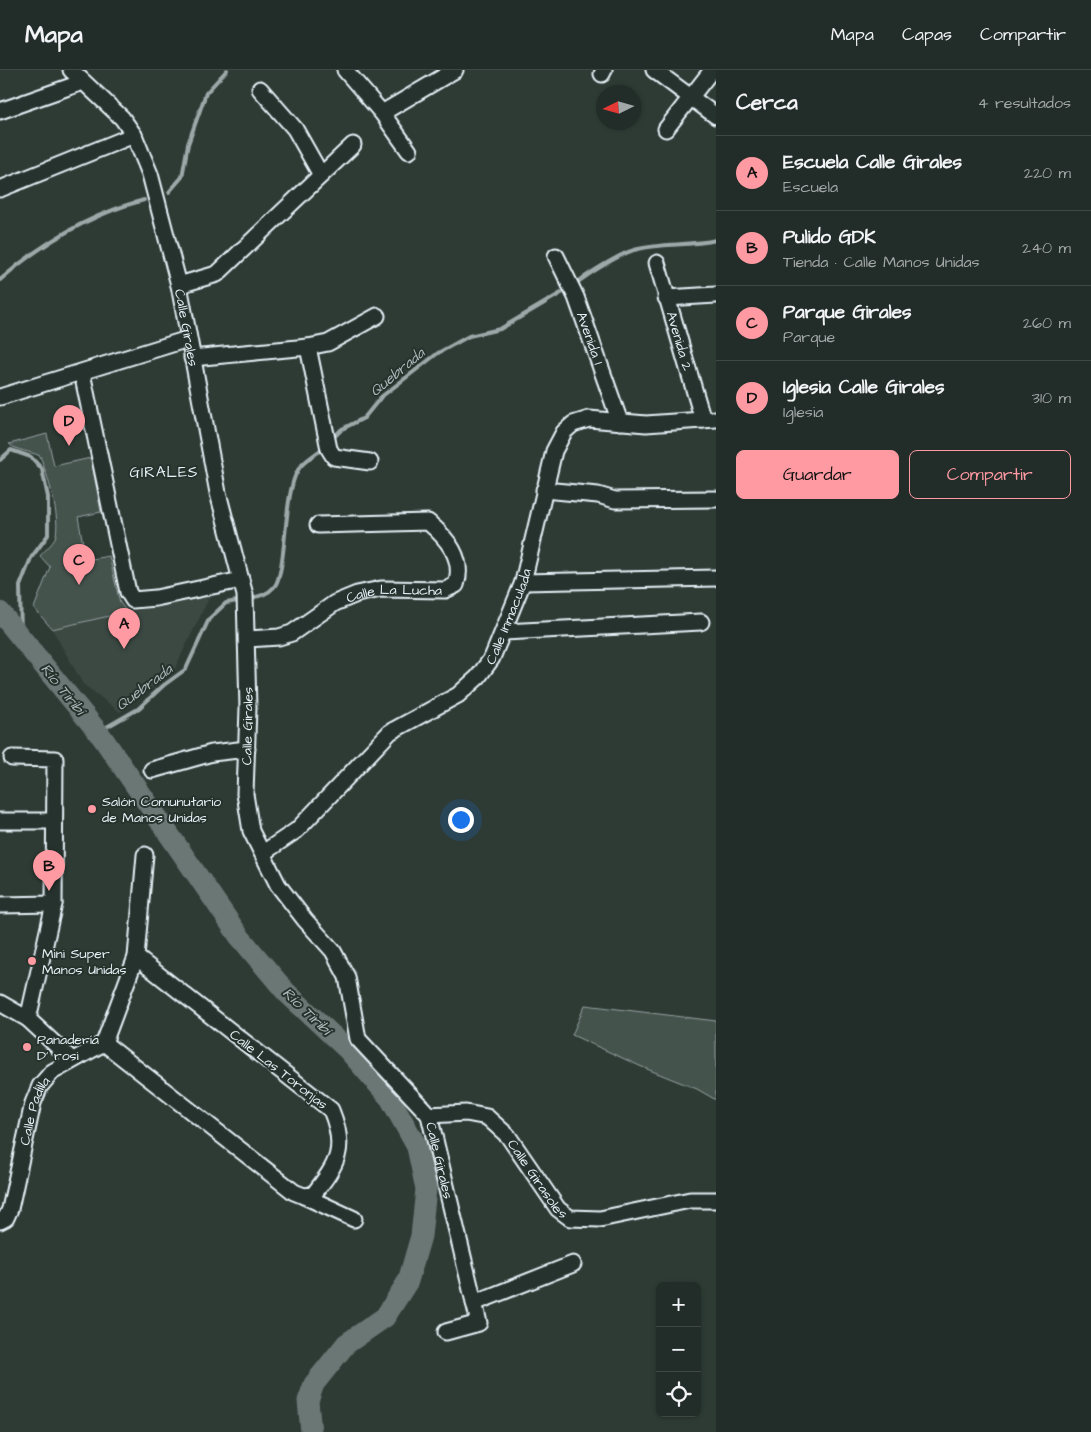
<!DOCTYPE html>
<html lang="es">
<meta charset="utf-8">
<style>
body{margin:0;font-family:"Architects Daughter",sans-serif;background:#2a3430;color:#f1f3f6}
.controls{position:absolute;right:15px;bottom:15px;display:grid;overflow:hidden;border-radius:8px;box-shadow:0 1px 4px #0004}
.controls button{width:45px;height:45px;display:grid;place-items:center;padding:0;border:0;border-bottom:1px solid #3f4845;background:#222c28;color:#f1f3f6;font:25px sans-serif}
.compass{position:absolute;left:596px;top:15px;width:45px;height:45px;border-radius:50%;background:#222c28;box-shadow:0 1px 4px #0004;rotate:265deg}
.you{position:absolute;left:460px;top:749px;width:18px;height:18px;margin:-12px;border:4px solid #fff;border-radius:50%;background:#1a73e8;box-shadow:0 0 0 8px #1a73e833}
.badge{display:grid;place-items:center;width:32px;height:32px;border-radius:50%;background:#ff9aa2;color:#111;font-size:16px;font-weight:700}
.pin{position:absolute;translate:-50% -41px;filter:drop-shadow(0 1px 2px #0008)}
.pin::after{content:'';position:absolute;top:26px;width:18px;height:15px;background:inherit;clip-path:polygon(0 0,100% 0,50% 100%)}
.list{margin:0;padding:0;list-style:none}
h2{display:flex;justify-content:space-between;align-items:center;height:65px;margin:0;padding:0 20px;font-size:21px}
h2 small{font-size:16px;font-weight:400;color:#a2a7a8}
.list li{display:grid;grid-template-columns:32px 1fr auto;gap:15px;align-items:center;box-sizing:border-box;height:75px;padding:0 20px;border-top:1px solid #3f4845}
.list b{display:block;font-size:19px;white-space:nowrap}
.list p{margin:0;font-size:16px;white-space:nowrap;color:#a2a7a8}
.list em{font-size:16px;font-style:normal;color:#a2a7a8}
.actions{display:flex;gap:10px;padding:15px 20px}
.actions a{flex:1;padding:11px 0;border:1px solid #ff9aa2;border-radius:8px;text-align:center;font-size:18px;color:#ff9aa2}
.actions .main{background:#ff9aa2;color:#111}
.icon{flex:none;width:28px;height:28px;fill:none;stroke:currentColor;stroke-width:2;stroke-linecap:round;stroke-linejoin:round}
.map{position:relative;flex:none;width:716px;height:1362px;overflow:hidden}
header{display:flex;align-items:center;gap:30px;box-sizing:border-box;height:70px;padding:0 25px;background:#222c28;border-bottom:1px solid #3f4845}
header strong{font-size:24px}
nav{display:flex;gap:28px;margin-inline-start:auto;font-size:18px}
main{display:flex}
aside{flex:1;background:#222c28}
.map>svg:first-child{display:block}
.built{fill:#3b4843}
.green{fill:#45524e;stroke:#96a2a3}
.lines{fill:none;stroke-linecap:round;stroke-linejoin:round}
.stream{stroke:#9da8a9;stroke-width:4}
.river{stroke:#6b7775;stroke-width:21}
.minor-casing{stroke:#e8f1f8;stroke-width:19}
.minor{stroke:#26332d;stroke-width:15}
.poi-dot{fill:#ff9aa2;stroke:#26332d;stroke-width:2}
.labels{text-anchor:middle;stroke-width:4;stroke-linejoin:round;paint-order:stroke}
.street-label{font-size:14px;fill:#e8f1f8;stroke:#26332d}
.poi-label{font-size:14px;fill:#e8f1f8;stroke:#26332d;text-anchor:start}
.water-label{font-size:15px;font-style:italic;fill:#b0babd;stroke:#26332d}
.neighbourhood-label{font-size:15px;letter-spacing:1px;fill:#e8f1f8;stroke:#26332d}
</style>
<header>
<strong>Mapa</strong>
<nav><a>Mapa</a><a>Capas</a><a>Compartir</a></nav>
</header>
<main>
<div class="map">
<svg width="716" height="1362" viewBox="0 0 716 1362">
<rect width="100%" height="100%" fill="#2e3b35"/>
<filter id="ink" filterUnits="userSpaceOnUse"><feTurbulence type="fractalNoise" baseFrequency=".02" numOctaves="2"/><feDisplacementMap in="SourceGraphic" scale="10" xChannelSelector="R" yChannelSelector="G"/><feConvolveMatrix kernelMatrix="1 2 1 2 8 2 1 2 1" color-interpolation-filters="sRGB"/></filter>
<g filter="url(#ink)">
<path class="built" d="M211 524 174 600 120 642 83 614 52 559Z"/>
<path class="green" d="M47 364 54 396 91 388 101 442 78 447 86 490 109 486 120 533 127 542 52 559 34 538 50 497 40 486C44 481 53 474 55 468 62 450 47 403 40 386 30 381 17 381 9 374Z
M585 935 716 951V1030L697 1019 642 997 572 965Z"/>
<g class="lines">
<path class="stream" d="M169 122 182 107 188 74 206 23 227 0
M0 210C41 174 91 144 144 130
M574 215C588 204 622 182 638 179 664 173 689 176 716 170
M331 370 342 359 364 348 381 327 438 283 469 266 500 259 568 219
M0 390 11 380 31 387 42 399 48 427V465L31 488 20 516 21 567
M250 528C258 527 268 524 274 517 287 503 283 424 298 400 303 391 317 384 324 377
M98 662 138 639 164 615 186 599 209 549 226 533 243 530"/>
<path class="river" d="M0 542 102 667 239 866 286 922 348 980 390 1028 417 1077 426 1119 421 1166 408 1211 385 1247 346 1274 314 1314 308 1331 311 1362"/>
<g class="minor-casing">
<g id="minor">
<path id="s1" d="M71 0 122 48 134 65 150 104 179 215 218 423 245 525 248 638 245 724 251 761 278 815 305 850 333 881 347 907 358 969 429 1045 479 1253 446 1262"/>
<path d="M345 0 382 43 409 81"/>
<path d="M654 0 716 46"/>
<path d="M602 4 604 0"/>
<path d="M260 19 295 59 321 105"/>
<path d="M0 41 83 12"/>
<path d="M382 43 455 0"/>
<path d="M666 59 712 0"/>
<path d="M0 119 134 65"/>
<path id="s2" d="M556 186 576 227 620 352"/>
<path id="s3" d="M657 193 703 350"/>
<path d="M179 215 217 204 353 75"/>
<path d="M666 228 716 225"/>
<path d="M308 277 329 379 334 387 370 392"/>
<path d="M192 288 308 277 328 273 377 246"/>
<path d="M82 303 128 522 133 530 156 528 241 510"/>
<path d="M0 327 188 269"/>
<path d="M544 420 598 425 615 430 716 429"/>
<path d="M523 512 716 508"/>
<path d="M504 562 701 552"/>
<path id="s4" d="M247 569 279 567 292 563 335 533 357 524 381 519 445 520 456 515C465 489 447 468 428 452L318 455"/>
<path d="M12 688 55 689 54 834 28 949 72 990"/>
<path d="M152 700 212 683 247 679"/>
<path d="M0 751H53"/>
<path id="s5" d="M263 783 297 760 390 662 458 625 478 607 492 588 523 512 554 381 564 362 573 354 589 349 646 354 716 349"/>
<path d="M0 835 54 834"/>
<path d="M0 933 28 949"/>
<path d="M104 973 294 1122 304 1126 313 1125C338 1093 347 1079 331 1040L136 887"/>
<path id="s6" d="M429 1045 466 1043 487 1047 508 1066 558 1139 570 1148 600 1149 690 1130H716"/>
<path d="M304 1126 354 1149"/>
<path id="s7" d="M0 1151 6 1148 10 1139 33 1033 40 1016 52 1002 104 973 136 887 145 785"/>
<path d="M474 1233 573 1194"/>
</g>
</g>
<use href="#minor" class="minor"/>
</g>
</g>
<g class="poi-dot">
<circle cx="92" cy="739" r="5"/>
<circle cx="32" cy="891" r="5"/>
<circle cx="27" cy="977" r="5"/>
</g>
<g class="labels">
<g class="street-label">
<text dy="5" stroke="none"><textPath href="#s1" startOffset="291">Calle Girales</textPath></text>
<text dy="5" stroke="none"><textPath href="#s2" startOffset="89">Avenida 1</textPath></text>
<text dy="5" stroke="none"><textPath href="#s3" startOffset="81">Avenida 2</textPath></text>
<text dy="5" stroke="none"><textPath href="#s4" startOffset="159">Calle La Lucha</textPath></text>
<text dy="5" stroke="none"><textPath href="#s5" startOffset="349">Calle Inmaculada</textPath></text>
<text transform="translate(247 656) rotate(-89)" y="5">Calle Girales</text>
<text transform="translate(279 999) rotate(38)" y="5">Calle Las Toronjas</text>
<text dy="5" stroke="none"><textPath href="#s7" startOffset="118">Calle Padilla</textPath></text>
<text dy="5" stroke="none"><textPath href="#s1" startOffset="1191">Calle Girales</textPath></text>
<text dy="5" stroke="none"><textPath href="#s6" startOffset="139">Calle Girasoles</textPath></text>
</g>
<g class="poi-label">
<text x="102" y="736">Salón Comunutario<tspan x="102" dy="16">de Manos Unidas</tspan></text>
<text x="42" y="888">Mini Super<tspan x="42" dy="16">Manos Unidas</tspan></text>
<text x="37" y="974">Panadería<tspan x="37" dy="16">D' rosi</tspan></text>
</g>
<g class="water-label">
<text transform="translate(397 302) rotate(-40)" y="5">Quebrada</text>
<text transform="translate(144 617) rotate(-37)" y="5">Quebrada</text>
<text transform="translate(63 619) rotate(51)" y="5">Río Tiribí</text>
<text transform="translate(307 941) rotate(44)" y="5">Río Tiribí</text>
</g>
<g class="neighbourhood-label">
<text x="164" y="407">GIRALES</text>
</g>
</g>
</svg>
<div class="controls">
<button>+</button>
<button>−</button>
<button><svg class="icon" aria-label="locate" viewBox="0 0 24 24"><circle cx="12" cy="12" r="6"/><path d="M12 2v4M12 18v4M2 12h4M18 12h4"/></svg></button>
</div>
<svg class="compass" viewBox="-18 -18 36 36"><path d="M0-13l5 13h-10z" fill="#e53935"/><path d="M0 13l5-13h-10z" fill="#a2a7a8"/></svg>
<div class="you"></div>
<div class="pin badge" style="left:124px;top:579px">A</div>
<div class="pin badge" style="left:49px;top:821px">B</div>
<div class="pin badge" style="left:79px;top:515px">C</div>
<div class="pin badge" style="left:69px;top:376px">D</div>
</div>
<aside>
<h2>Cerca<small>4 resultados</small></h2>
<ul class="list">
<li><span class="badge">A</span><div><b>Escuela Calle Girales</b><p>Escuela</p></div><em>220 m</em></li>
<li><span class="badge">B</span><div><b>Pulido GDK</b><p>Tienda · Calle Manos Unidas</p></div><em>240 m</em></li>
<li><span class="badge">C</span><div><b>Parque Girales</b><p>Parque</p></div><em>260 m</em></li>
<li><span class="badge">D</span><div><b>Iglesia Calle Girales</b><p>Iglesia</p></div><em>310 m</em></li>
</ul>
<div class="actions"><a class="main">Guardar</a><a>Compartir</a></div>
</aside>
</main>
